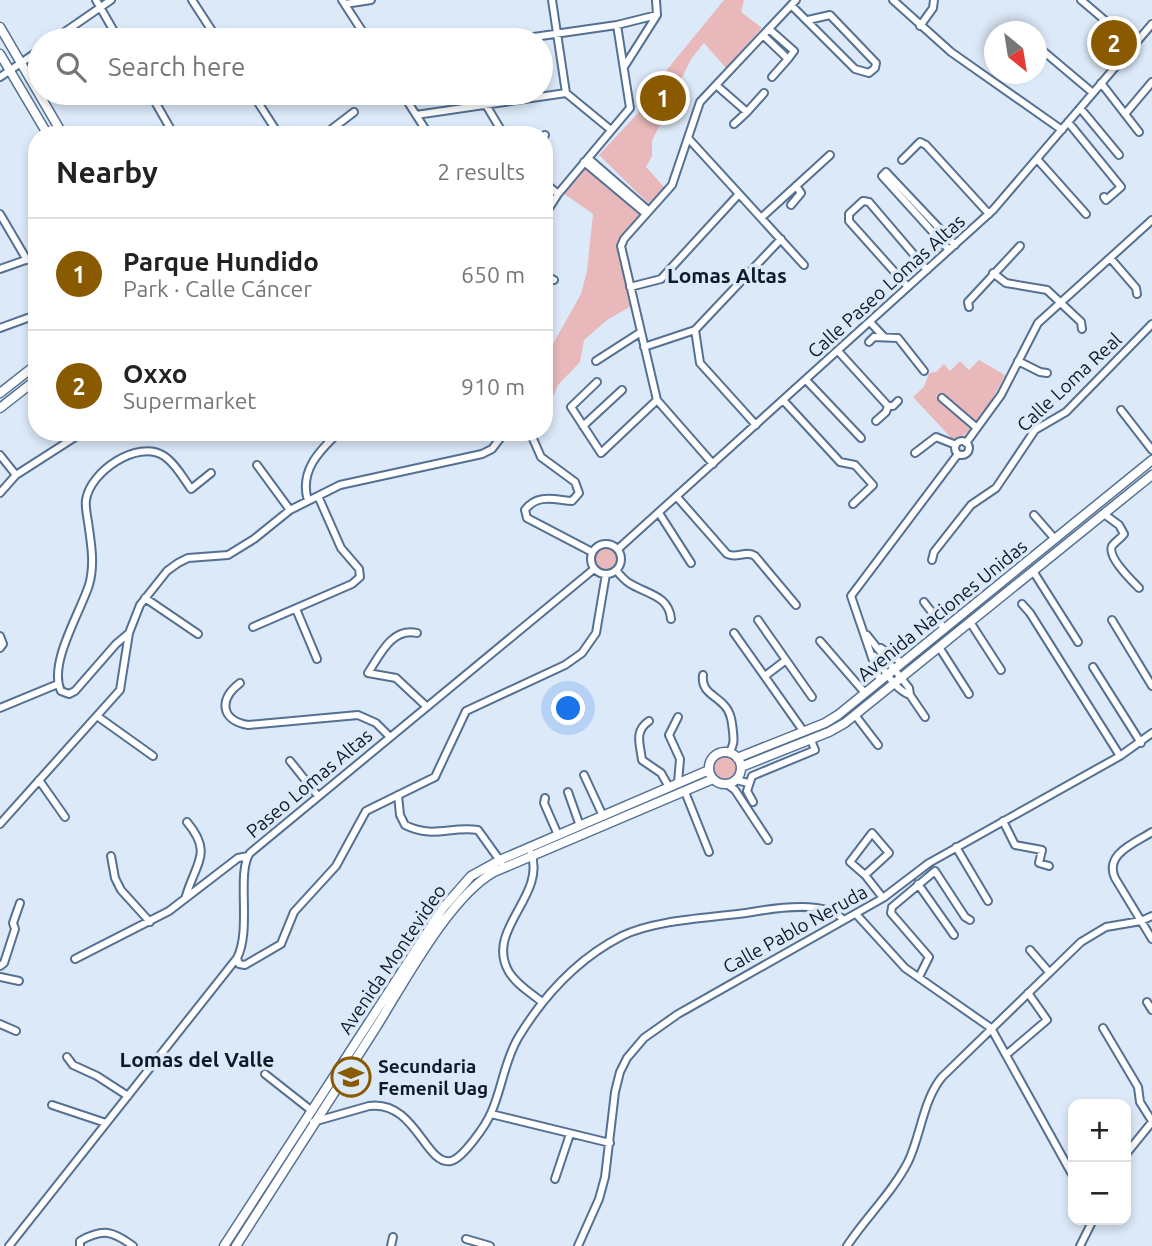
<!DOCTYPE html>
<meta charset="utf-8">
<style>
body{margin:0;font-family:Ubuntu,sans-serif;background:#f6f6f6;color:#222}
.controls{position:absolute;right:21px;bottom:21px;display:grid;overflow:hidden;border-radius:14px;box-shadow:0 4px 10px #0003}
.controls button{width:63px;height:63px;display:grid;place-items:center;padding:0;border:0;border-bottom:2px solid #e0e0e0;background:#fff;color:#222;font:35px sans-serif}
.compass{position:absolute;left:984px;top:21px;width:63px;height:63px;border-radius:50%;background:#fff;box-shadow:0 4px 10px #0003;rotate:150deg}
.you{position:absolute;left:569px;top:709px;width:24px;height:24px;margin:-18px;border:5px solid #fff;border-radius:50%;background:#1a73e8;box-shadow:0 0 0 10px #1a73e833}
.badge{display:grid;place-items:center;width:46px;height:46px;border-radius:50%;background:#8a5a00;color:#fff;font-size:23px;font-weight:700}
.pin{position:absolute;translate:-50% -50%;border:4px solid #fff;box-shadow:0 2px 7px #0006}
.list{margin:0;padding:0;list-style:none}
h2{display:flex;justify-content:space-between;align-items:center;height:91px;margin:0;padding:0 28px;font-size:30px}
h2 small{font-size:23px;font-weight:400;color:#767676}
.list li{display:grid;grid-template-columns:46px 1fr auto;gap:21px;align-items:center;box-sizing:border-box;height:112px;padding:0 28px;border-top:2px solid #e0e0e0}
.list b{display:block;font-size:26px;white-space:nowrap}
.list p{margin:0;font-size:23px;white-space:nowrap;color:#767676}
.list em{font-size:23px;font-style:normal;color:#767676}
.icon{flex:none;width:38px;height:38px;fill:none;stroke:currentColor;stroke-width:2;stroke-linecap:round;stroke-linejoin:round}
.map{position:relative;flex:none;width:1152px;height:1246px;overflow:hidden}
.search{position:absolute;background:#fff;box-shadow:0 4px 10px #0003;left:28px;top:28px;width:525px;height:77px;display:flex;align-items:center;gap:18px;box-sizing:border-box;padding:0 24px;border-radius:38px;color:#767676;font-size:26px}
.panel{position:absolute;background:#fff;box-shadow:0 4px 10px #0003;left:28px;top:126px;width:525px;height:315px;border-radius:28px}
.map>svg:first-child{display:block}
.green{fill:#e8b8bb}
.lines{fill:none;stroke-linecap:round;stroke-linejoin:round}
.street-casing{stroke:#547093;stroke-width:10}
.secondary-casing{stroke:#547093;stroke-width:11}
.street{stroke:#fff;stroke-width:6}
.secondary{stroke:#fff;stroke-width:8}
.labels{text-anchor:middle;stroke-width:7;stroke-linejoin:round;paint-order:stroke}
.street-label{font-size:19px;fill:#0f1a28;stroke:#dce9f8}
.poi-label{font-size:19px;font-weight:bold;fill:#0f1a28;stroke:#dce9f8;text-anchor:start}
.neighbourhood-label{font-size:21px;font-weight:bold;fill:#0f1a28;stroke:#dce9f8}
</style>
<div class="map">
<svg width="1152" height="1246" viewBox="0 0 1152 1246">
<rect width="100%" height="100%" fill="#dce9f8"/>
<path class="green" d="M724 0H744L741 12 762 28 726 68 704 43 691 59 652 141V156L646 167 664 187 650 205 599 155 666 83 661 77Z
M585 167 642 215 617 242 631 306 607 320 584 340 580 362 558 385 544 417V360L581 294 587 271 593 214 563 193Z
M979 360 1005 375C993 399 977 428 955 442L913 397 924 387 929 373 936 372 944 364 950 371 960 361 969 370Z
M595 559a11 11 0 1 1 22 0a11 11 0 1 1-22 0Z
M710 768a15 15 0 1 1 30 0a15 15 0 1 1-30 0Z"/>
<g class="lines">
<g class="street-casing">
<path id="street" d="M96 0 119 40
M192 0 218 40
M342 0 368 40
M552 0 566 93
M893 0 951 52 1062 130
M1081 0 1134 45
M345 4 371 0
M791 5 855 69 869 73 875 68 876 63 830 15 808 20
M920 26 933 8 934 0
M769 29 794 51 788 59
M763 35 788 59 772 77
M53 40 111 0
M513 40 617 25 657 15
M1036 45 1093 93
M624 67 657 15 656 0
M0 77 40 50
M1101 83 1139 132
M716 85 747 112 734 124
M150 93 174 135
M252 93 279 135
M402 93 429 135
M486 105 504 135
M1080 108 1119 155
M747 112 764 93
M1125 114 1152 82
M416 115 566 93 611 130
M1068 122 1121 187 1106 200 1104 197
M324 135 354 112
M412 135 425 129
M544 137 545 135
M688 138 804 265
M588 158 649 211
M1037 159 1086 214
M902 160 920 142 926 145 989 214
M584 162 646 214
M544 182 558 194
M791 205 801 193 796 186
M0 214 27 260
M544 216 558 194 630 108 617 25
M761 218 830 155
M949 250 882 176 886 172 955 245
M1111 259 1136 288 1137 294
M0 269 37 256
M993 273 1006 283 1047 290 1081 322 1082 329
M544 275 554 280
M630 287 661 279 739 194
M908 287 849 221V214L863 201 869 202 927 270
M37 307 33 312 37 319
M969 307 968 302 1020 246
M544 310 548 312 544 317
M870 322 884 337
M0 328 33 316
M695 330 700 363 756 425
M869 342 874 337 898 338 924 371
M644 347 695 330 781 239
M838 351 888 406
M596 361 641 332
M1018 361 1040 372 1047 373
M806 380 861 438
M597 382 571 407 601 453 657 400
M942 398 977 428
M783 400 840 462 855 465 873 485 853 504
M1121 410 1152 450
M876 421 886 412 888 406H893L898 401
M583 426 622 390
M322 432V433
M530 432 541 457 575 482 579 493 572 501C556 500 537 493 525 510L527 518 592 552
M955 448a7 7 0 1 1 14 0a7 7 0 1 1-14 0Z
M966 443 1001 395 1038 323 1152 220
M915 453 936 437 956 445
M0 455 16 475
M713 464 657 400 621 246 624 239 672 185 700 102 796 0
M257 465 290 510
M0 493 16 475 83 432
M677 497 727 554C736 559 746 550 755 556L796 605
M308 501C299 471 319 451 339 432
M659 513 691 563
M1104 514 1119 525 1124 534C1121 538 1115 542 1112 546 1107 557 1132 581 1139 588
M1034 515 1054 538
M591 559a15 15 0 1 1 30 0a15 15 0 1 1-30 0Z
M618 549 993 210 1152 24
M932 560 934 552 971 505 996 488 1035 430 1066 412 1152 324
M616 570C620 575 624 580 629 583 646 594 669 595 671 619
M1033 571 1078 642
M145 598 198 634
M924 602 944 628
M1022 604 1030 613 1120 756
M296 609 317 659
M758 620 812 697
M1112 620 1152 686
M970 622 1001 670
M253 627 352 584 360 577 359 569 341 548 318 496
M129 633 116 644 75 691 69 694 61 691C48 664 80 613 89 585 95 564 91 543 88 522 87 515 85 507 86 500 90 472 137 439 164 456 175 463 184 479 191 489L211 473
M417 633C392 627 380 655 368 673L396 678 426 706
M734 633 804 732
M867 635 909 688 910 695 925 717
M0 636 3 644 0 648
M820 641 865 693
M939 647 969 694
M881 648 902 663
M874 656C884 669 894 689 910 695
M1093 667 1141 743
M703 675C701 692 714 694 724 705 731 712 732 722 733 732 734 741 734 745 729 753
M765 676 786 660
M880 681 851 596 958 454
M240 683C219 699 220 720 248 725L358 715 376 723 389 736
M0 708 58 684
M855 715 878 745
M97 716 153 756
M678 717 669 735 680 759 678 783
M649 721C634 731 640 744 642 760L661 773 669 787
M290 761 318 796
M584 775 603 816
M39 780 65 817
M736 780 748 783
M727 784 735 790 768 840
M568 792 580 826
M685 792 709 852
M398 795 400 815 405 825C433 839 450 826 478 830L501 862
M545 798 544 803 558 835
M753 802 747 791 752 776 815 750 811 740
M1003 821 1015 845 1042 850 1039 863 1049 866
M0 824 120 690 129 633 140 605 167 571 178 563 188 558 228 555 254 539 290 510 340 485 482 454 492 449 505 432
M1152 832C1135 843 1104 854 1115 878L1152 939
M956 847 988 901
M531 853C547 896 484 930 509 972 517 985 531 993 542 1002
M111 856 115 878 121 890 150 922
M865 875 889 853 872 833 850 862 865 875 883 898
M918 884 954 935
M186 896C196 862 213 853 187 822
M856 914 905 968 991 1028 1073 1176
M1030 950 1049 972
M237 958 239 964 245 965 281 944 294 912 336 866 366 811 435 777 466 711 565 665 582 653 596 633 606 574
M75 959 169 911 238 858 248 856
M0 966 4 963 15 929 13 923 20 903
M0 977 19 981
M919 977 929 957 891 913 892 907 935 871 965 917 970 920
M1147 1002 1152 1010
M0 1024 16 1031
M1103 1028 1138 1087 1140 1102 1152 1121
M1006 1055 1047 1020 1028 993
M67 1057 73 1065 97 1076 128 1096
M265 1074 312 1111
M52 1105 106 1123
M491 1114 610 1143
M313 1122 369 1106C416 1100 425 1166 451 1161 463 1158 486 1125 491 1113 502 1089 504 1062 518 1038 544 995 577 959 622 936 656 919 714 918 752 912 775 908 829 900 843 920
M1126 1154 1152 1122
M555 1179 570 1134
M466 1239 490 1246
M9 1246 237 958C252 930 236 872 250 853L594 569
M80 1246V1241C103 1228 113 1231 133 1246
M391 1246 393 1237
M578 1246 599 1199 605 1177 615 1092 620 1072 627 1058 644 1038 678 1014 883 898 929 863 1120 756 1152 733
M847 1246C866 1217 892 1193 908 1162 921 1135 923 1100 942 1077L1081 942 1106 927 1141 921 1152 916
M1080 1246 1093 1220"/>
</g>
<g class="secondary-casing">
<path id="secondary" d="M0 27 63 135
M0 54 48 135
M0 393 37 364
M0 408 37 379
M709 768a16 16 0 1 1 32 0a16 16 0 1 1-32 0Z
M737 758 825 723 838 715 1152 460
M741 767 829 732 845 723 1152 475
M224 1246 443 908 471 876 500 860 709 770
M236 1246C282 1174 329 1101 375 1029 403 985 449 897 494 872L713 779"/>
</g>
<use href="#street" class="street"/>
<use href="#secondary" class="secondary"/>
</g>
<defs>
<g id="school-ring" transform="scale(2.0125)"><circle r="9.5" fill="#dce9f8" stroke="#8a5a00" stroke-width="1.5"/><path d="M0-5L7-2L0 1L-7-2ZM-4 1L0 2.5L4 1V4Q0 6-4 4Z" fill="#8a5a00"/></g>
</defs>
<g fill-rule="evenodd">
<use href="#school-ring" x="351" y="1077"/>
</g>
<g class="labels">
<g class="street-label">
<text transform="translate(886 286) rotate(-42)" y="7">Calle Paseo Lomas Altas</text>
<text transform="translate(1069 382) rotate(-43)" y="7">Calle Loma Real</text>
<text transform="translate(942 610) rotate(-39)" y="7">Avenida Naciones Unidas</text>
<text transform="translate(309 783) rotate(-40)" y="7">Paseo Lomas Altas</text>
<text transform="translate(795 929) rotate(-29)" y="7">Calle Pablo Neruda</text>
<text transform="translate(392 959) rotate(-56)" y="7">Avenida Montevideo</text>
</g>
<g class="poi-label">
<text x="378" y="1073">Secundaria<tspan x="378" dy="22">Femenil Uag</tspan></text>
</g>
<g class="neighbourhood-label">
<text x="727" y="283">Lomas Altas</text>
<text x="197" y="1067">Lomas del Valle</text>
</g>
</g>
</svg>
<div class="controls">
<button>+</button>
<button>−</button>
</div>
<svg class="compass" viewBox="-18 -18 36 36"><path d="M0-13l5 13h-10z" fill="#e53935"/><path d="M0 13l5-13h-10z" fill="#767676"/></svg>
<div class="you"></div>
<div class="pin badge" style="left:663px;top:98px">1</div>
<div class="pin badge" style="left:1114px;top:43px">2</div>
<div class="search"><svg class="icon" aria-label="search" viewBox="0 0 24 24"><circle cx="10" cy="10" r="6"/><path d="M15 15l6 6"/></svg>Search here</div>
<section class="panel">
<h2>Nearby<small>2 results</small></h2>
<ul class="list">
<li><span class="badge">1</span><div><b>Parque Hundido</b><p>Park · Calle Cáncer</p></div><em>650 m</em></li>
<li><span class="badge">2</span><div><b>Oxxo</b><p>Supermarket</p></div><em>910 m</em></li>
</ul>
</section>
</div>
